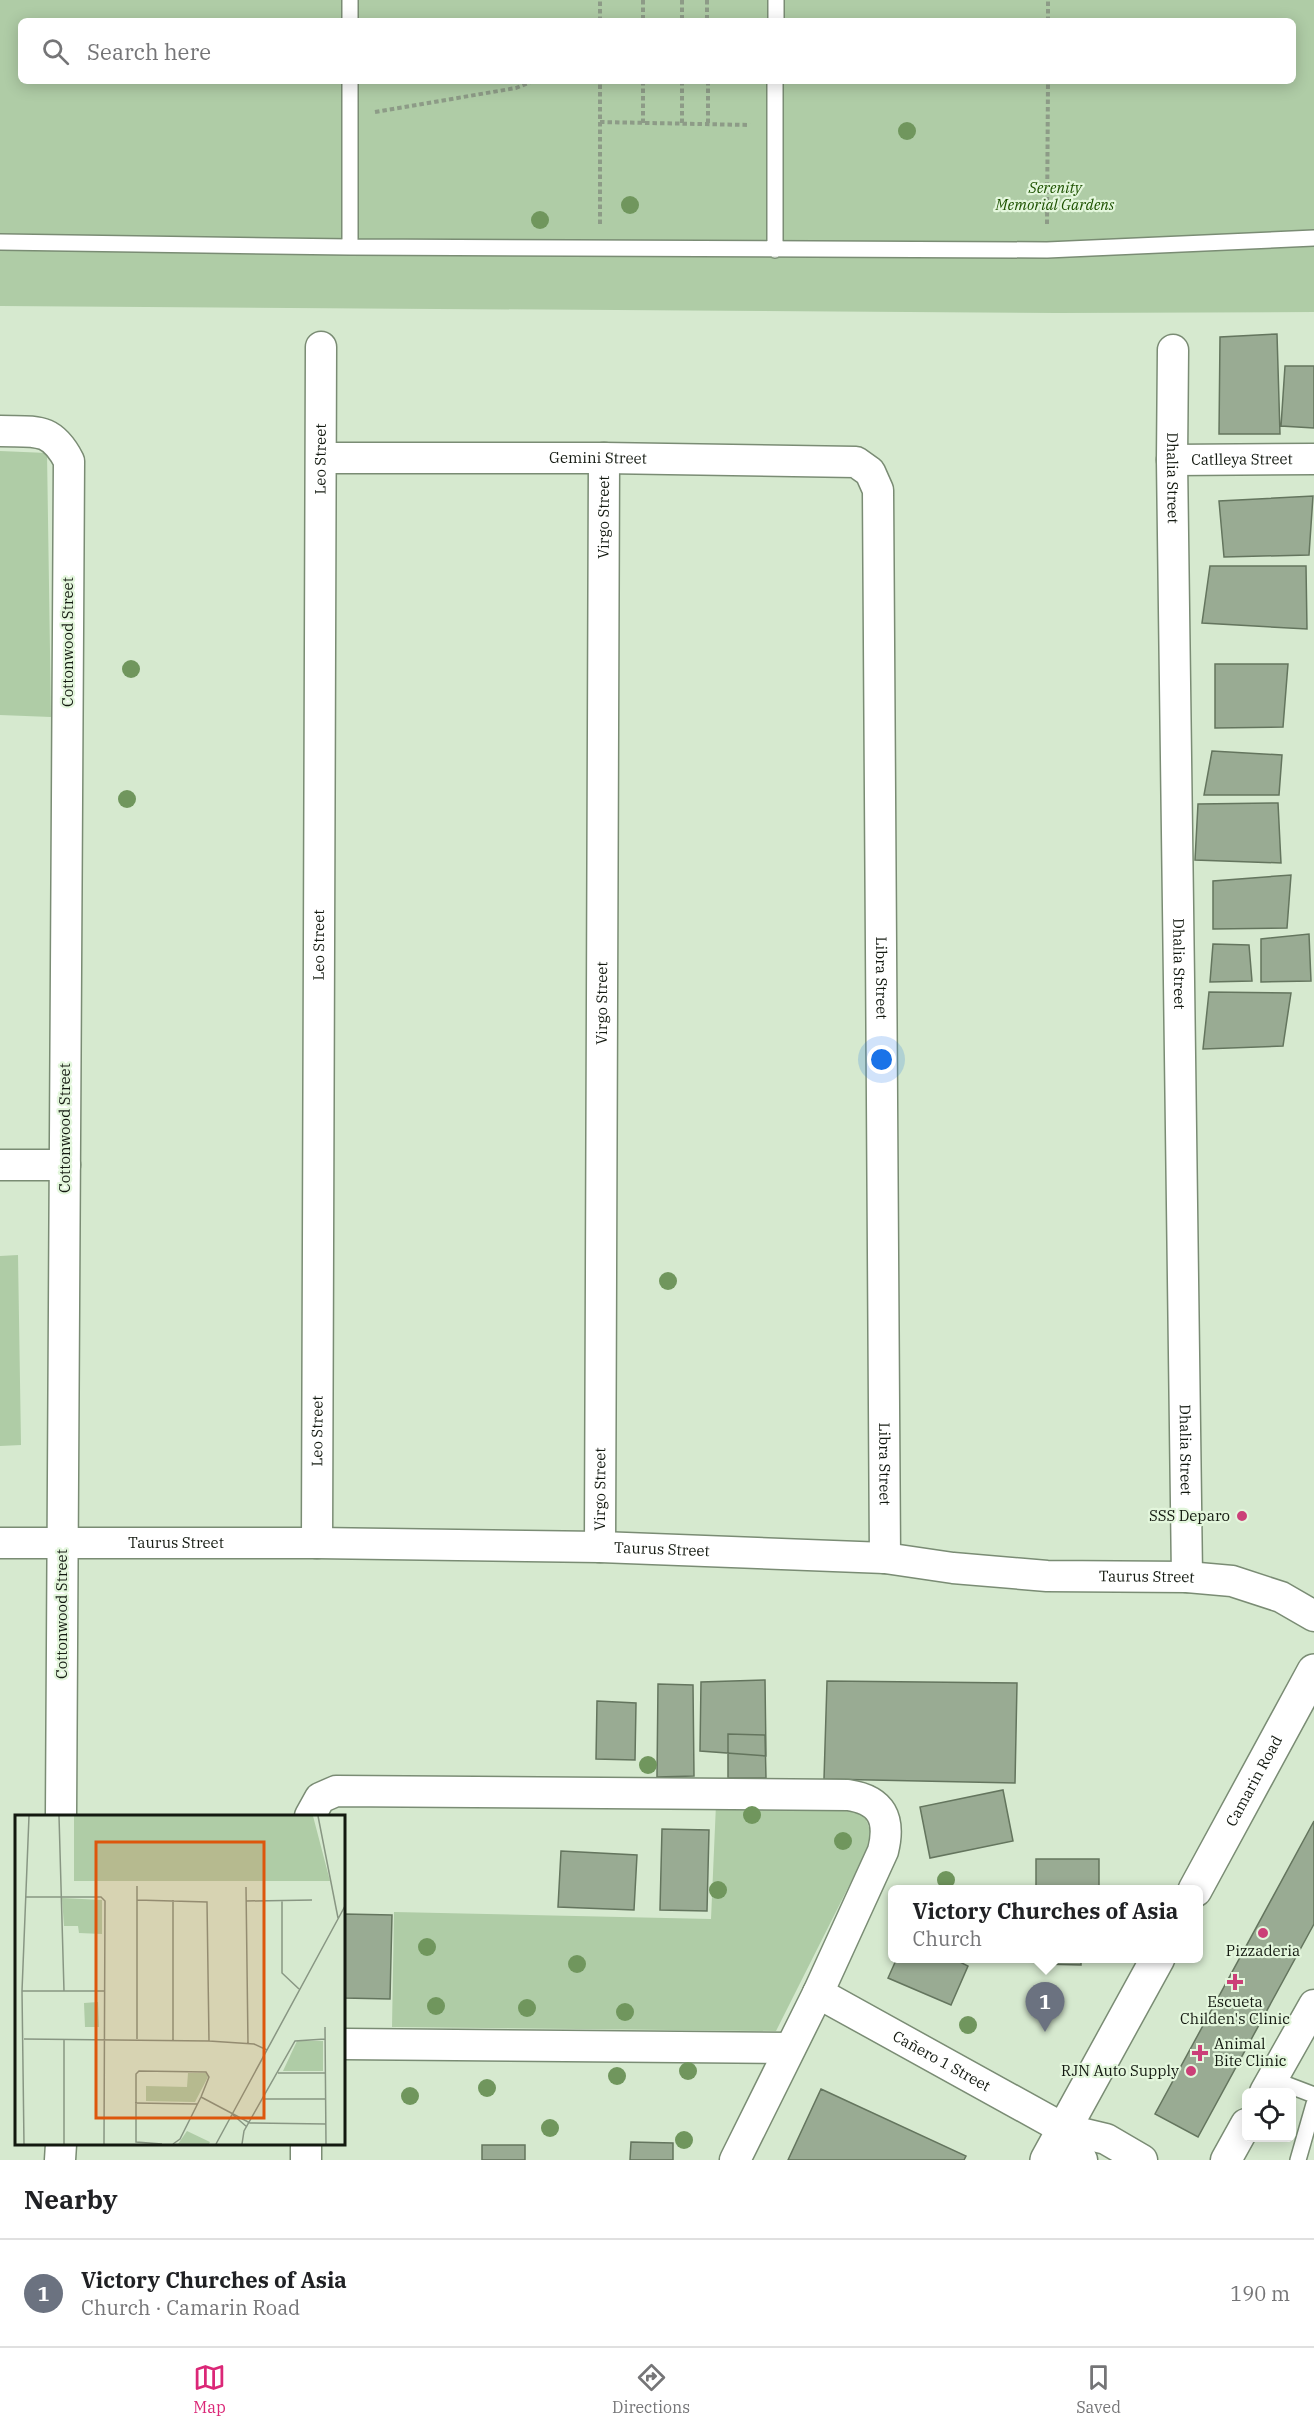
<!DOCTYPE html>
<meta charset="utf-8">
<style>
body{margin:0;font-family:"IBM Plex Serif",serif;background:#f6f6f6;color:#202124}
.controls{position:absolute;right:18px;bottom:18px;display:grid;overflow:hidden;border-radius:9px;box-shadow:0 3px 15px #0003}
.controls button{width:54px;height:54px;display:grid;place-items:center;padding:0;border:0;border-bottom:2px solid #e0e0e0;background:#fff;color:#202124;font:30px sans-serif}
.you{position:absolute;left:882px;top:1060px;width:21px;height:21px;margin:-15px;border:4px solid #fff;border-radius:50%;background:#1a73e8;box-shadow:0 0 0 9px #1a73e833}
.badge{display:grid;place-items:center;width:39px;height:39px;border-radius:50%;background:#db2777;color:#fff;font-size:20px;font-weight:700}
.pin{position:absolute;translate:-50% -50px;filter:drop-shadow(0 2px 3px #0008)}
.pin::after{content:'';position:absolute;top:32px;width:21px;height:18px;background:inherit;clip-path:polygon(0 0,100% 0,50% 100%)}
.popup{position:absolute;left:888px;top:1885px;width:315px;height:78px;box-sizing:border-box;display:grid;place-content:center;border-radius:9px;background:#fff;filter:drop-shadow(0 2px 4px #0005);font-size:20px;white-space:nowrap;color:#757577}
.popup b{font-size:22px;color:#202124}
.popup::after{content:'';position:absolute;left:50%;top:100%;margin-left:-12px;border:12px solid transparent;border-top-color:#fff}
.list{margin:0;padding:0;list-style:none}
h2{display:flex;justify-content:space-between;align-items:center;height:78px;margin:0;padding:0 24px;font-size:26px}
h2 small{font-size:20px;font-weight:400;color:#757577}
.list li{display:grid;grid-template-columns:39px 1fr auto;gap:18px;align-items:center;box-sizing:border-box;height:108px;padding:0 24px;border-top:2px solid #e0e0e0}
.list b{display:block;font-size:22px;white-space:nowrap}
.list p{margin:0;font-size:20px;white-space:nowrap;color:#757577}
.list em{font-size:20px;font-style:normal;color:#757577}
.icon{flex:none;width:33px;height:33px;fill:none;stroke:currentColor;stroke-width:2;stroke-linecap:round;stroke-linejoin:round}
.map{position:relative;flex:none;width:1314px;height:2160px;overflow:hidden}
.search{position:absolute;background:#fff;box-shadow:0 3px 15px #0003;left:18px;right:18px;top:18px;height:66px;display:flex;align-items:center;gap:15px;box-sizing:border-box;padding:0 21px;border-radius:9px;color:#757577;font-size:22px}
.sheet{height:186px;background:#fff}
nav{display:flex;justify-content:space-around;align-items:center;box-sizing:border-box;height:84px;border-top:2px solid #e0e0e0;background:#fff;font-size:16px;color:#757577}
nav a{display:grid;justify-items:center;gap:3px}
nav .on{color:#db2777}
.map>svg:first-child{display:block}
.green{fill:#afcca6;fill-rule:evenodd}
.building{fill:#99ab93;stroke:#64755e;stroke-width:1.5}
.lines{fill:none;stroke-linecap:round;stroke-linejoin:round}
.service-casing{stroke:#7a8c74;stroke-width:18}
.minor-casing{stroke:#7a8c74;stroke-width:33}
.secondary-casing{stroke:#7a8c74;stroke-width:36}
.path{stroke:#8d9b87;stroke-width:4;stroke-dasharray:4.5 3;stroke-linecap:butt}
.service{stroke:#fff;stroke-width:15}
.minor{stroke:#fff;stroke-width:30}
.secondary{stroke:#fff;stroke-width:33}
.tree{fill:#70965d}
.poi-dot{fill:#cb4078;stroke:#e3f6dc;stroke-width:2}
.labels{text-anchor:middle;stroke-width:4.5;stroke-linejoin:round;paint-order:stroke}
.park-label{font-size:15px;font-style:italic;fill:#1d5200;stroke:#e3f6dc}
.street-label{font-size:15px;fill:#131910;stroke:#e3f6dc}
.poi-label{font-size:15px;fill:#131910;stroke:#e3f6dc;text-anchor:end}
.inset-road{fill:none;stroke:#889683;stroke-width:1.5}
.view{fill:#dd560c;fill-opacity:0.15;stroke:#dd560c;stroke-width:3}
.inset-edge{fill:none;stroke:#131910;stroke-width:3}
</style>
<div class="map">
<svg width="1314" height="2160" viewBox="0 0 1314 2160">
<rect width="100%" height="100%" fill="#d6e9cf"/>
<path class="green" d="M0 0H1314V312L1057 313 0 306ZM21 21H1293V81H21Z
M0 451 47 453 51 717 0 715Z
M18 1255 21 1445 0 1446V1256Z
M716 1804 861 1806 873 1838 776 2031 392 2027 394 1912 711 1919Z"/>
<path class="building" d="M1277 334 1280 434H1219L1220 337Z
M1285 366H1314V428L1281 426Z
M1313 496 1309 555 1224 557 1219 501Z
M1210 566H1306L1307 629 1202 623Z
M1215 664H1288L1283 727 1215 728Z
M1212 751 1282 755 1279 795H1204Z
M1278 803 1281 863 1195 860 1198 804Z
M1291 875 1287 928 1213 929V881Z
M1309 934 1311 981 1261 982V939Z
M1213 944 1249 945 1252 981 1210 982Z
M1209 992 1291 993 1283 1046 1203 1049Z
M765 1680 766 1756 700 1751 701 1682Z
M827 1681 1017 1683 1015 1783 824 1779Z
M658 1684 693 1685 694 1776 657 1777Z
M597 1701 636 1703 635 1760 596 1759Z
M728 1734 765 1735 766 1778H728Z
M1003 1790 1013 1841 930 1858 920 1807Z
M1314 1821V1924L1198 2137 1155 2114Z
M662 1829 709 1830 707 1911 660 1910Z
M561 1851 637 1855 634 1910 558 1907Z
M1036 1859H1099V1890H1036Z
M344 1914 392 1915 390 1999 344 1998Z
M897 1958H952L968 1966 951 2005 888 1978Z
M1040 1958H1081V1965L1040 1964Z
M821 2089 966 2156 964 2160H788Z
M631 2142 673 2143V2160H630Z
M482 2145H525V2160H482Z"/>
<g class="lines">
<g class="service-casing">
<path id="service" d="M350 21V0
M776 21V0
M0 242 350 247 1047 250 1314 238
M350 247V81
M775 250V81
M1272 2079 1314 2095
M1298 2160 1314 2104"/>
</g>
<g class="minor-casing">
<g id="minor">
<path id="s1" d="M1173 350 1172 460 1187 1577"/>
<path d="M0 431C35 432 51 426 69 461L61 1816"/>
<path id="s2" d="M322 458H604L856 462 870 472 878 490 885 1558"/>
<path id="s3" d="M1172 460 1314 459"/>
<path d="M0 1165H65"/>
<path id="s4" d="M0 1543H317L600 1547 885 1558 953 1568 1047 1576 1187 1577 1232 1581 1281 1597 1314 1616"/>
<path id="s5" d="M317 1543 321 347"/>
<path id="s6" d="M600 1547 604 458"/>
<path d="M310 1816 320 1798 336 1791 848 1795C882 1800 891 1819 883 1851L818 1993 735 2160"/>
<path id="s7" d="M818 1993 1064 2129 1106 2139 1142 2160"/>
<path d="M344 2044 790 2048"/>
<path d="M1265 2092 1314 2005"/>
<path d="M1064 2129 1082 2160"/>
<path d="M306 2144V2160"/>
<path d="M60 2160 61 2144"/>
<path d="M1226 2160 1246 2124"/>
</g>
</g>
<g class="secondary-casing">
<g id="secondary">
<path id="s8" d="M1195 1890 1314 1671"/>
<path d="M1047 2160 1158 1958"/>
</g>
</g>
<path class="path" d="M643 0V21
M682 0V21
M707 0V21
M600 21V0
M1048 21V0
M643 81V123
M682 81V123
M708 81V124
M375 112 516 88 533 81
M600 122 750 125
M600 224V81
M1047 224 1048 81"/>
<use href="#service" class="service"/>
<use href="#minor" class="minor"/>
<use href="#secondary" class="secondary"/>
</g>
<g class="tree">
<circle cx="907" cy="131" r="9"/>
<circle cx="630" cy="205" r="9"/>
<circle cx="540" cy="220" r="9"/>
<circle cx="131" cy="669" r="9"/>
<circle cx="127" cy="799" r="9"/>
<circle cx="668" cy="1281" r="9"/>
<circle cx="648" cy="1765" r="9"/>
<circle cx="752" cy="1815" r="9"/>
<circle cx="843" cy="1841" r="9"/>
<circle cx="946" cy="1880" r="9"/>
<circle cx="718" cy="1890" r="9"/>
<circle cx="427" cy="1947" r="9"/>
<circle cx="577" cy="1964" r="9"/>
<circle cx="436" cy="2006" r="9"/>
<circle cx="527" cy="2008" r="9"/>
<circle cx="625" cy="2012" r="9"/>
<circle cx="968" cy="2025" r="9"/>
<circle cx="688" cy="2071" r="9"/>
<circle cx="617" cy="2076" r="9"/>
<circle cx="487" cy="2088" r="9"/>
<circle cx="410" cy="2096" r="9"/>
<circle cx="550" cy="2128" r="9"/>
<circle cx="684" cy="2140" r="9"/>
</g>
<g class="poi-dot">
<circle cx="1242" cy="1516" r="6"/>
<circle cx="1263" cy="1933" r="6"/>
<path d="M1232 1973h6v6h6v6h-6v6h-6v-6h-6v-6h6z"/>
<path d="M1197 2044h6v6h6v6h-6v6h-6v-6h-6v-6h6z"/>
<circle cx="1191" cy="2071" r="6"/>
</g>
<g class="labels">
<g class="park-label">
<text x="1055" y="193">Serenity<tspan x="1055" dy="17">Memorial Gardens</tspan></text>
</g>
<g class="street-label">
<text dy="5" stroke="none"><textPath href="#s2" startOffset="276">Gemini Street</textPath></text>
<text dy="5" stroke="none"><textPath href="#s5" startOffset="1084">Leo Street</textPath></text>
<text dy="5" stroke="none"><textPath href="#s3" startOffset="70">Catlleya Street</textPath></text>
<text dy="5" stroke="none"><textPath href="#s1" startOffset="128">Dhalia Street</textPath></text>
<text dy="5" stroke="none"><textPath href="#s6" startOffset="1030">Virgo Street</textPath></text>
<text transform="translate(68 642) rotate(-90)" y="5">Cottonwood Street</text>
<text dy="5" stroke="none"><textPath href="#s5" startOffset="598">Leo Street</textPath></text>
<text dy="5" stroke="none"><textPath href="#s1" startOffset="614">Dhalia Street</textPath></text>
<text dy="5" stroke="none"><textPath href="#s2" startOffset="1059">Libra Street</textPath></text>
<text dy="5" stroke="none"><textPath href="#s6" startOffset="544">Virgo Street</textPath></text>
<text transform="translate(65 1128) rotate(-90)" y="5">Cottonwood Street</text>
<text dy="5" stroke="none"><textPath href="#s5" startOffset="112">Leo Street</textPath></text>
<text dy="5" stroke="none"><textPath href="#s1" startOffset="1100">Dhalia Street</textPath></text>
<text dy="5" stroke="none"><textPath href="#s2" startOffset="1545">Libra Street</textPath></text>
<text dy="5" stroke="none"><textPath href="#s6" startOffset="58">Virgo Street</textPath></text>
<text dy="5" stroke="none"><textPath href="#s4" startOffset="176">Taurus Street</textPath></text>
<text dy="5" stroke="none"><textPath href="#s4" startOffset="662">Taurus Street</textPath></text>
<text dy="5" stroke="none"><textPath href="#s4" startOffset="1148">Taurus Street</textPath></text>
<text transform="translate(62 1614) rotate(-90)" y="5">Cottonwood Street</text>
<text dy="5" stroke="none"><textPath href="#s8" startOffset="124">Camarin Road</textPath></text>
<text dy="5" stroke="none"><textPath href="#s7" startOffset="141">Cañero 1 Street</textPath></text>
</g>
<g class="poi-label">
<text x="1230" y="1521">SSS Deparo</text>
<text x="1263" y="1956" text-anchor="middle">Pizzaderia</text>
<text x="1235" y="2007" text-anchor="middle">Escueta<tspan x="1235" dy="17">Childen's Clinic</tspan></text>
<text x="1214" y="2049" text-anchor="start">Animal<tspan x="1214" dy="17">Bite Clinic</tspan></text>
<text x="1179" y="2076">RJN Auto Supply</text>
</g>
</g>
<g transform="translate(15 1815)">
<rect width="330" height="330" fill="#d6e9cf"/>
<path d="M59 1H298L315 66H59ZM47 83 87 85V119L64 118 63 111H49ZM83 187 84 212H70L69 188ZM282 226H308V256H268ZM173 258H191L193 262 180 287 131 286V271L172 272ZM172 316 195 327 194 329H163Z" fill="#afcca6"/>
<path class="inset-road" d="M44 1 49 176M303 1 323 103M231 72 233 229M11 82H86L90 86 89 329M122 85 192 87 194 226M267 85V158L284 174M231 86 297 85M7 176H89M310 212 311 329M9 224 194 226 239 229 252 235M49 224V329M122 224V71M158 225V85M263 258H311M186 282 235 308 311 309M249 284H311M120 288 182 289M217 299 232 312M9 329 7 176 14 1M147 329 121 327V259L124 256 191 257 194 262 186 282 165 324 158 329M201 329 330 91M227 329 229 316 280 226 310 224"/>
<path class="view" d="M81 27H249V303H81Z"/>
<rect width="330" height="330" class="inset-edge"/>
</g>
</svg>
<div class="controls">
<button><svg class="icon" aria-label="locate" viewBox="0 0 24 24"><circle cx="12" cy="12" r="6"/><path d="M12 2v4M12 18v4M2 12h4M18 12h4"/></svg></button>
</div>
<div class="you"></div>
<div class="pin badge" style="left:1045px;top:2032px;background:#6b7280">1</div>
<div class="popup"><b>Victory Churches of Asia</b>Church</div>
<div class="search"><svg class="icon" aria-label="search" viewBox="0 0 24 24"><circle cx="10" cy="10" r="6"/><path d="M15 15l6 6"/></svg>Search here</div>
</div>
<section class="sheet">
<h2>Nearby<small></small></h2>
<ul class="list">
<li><span class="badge" style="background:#6b7280">1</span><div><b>Victory Churches of Asia</b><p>Church · Camarin Road</p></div><em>190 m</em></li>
</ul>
</section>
<nav>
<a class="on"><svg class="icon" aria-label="map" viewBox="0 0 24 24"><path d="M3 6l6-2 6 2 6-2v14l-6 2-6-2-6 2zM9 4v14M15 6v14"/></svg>Map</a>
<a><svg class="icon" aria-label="directions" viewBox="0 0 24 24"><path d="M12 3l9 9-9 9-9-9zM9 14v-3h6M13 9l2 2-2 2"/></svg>Directions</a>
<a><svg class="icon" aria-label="saved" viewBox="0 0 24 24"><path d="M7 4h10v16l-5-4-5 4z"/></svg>Saved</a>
</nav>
